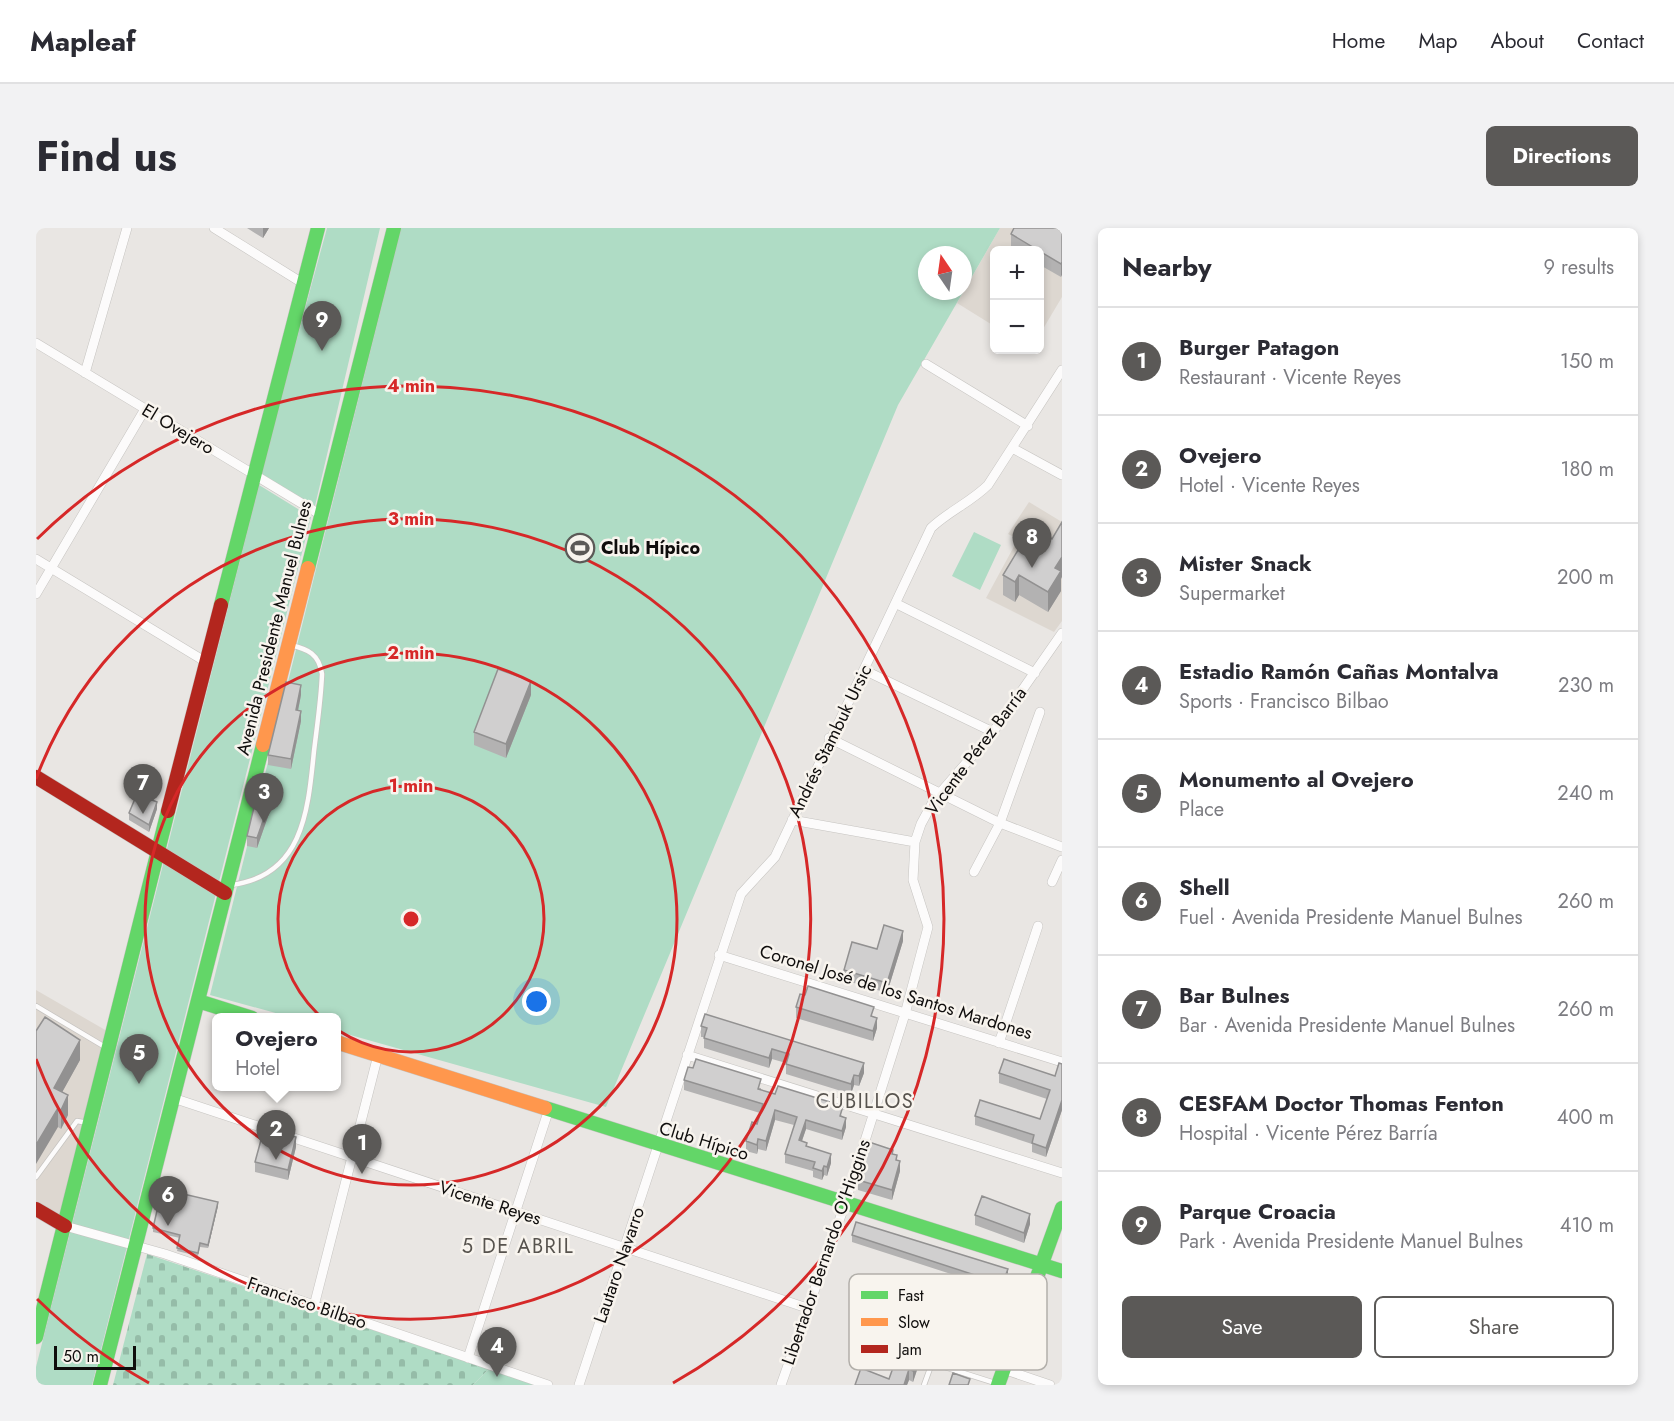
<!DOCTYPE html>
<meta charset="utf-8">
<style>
body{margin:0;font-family:Jost,sans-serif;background:#f2f2f3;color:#2b2b33}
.controls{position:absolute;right:18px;top:18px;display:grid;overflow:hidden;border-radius:9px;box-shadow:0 3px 9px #0003}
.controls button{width:54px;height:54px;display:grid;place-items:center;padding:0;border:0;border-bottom:2px solid #e1e1e2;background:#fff;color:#2b2b33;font:30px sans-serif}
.compass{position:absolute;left:882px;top:18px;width:54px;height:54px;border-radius:50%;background:#fff;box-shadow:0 3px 9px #0003;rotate:347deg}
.scale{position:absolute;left:18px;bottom:15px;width:82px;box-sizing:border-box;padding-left:6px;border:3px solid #0f0d0c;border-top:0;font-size:16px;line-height:21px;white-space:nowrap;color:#0f0d0c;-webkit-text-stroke:4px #f8f4ee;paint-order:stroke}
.you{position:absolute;left:501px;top:774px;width:21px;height:21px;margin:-15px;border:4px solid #fff;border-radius:50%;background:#1a73e8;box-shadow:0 0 0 9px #1a73e833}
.badge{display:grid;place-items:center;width:39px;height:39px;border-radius:50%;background:#5b5957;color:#fff;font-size:20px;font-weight:700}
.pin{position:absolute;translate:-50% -50px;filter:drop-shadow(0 2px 3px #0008)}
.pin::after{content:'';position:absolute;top:32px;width:21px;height:18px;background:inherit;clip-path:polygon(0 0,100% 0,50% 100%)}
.popup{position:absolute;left:176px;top:785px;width:129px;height:78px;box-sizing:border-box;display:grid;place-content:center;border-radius:9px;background:#fff;filter:drop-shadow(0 2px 4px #0005);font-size:20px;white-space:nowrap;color:#7c7c81}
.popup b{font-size:22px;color:#2b2b33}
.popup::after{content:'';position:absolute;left:50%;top:100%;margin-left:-12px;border:12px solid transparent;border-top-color:#fff}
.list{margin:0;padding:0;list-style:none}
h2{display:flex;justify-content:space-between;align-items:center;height:78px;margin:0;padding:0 24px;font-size:26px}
h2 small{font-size:20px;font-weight:400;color:#7c7c81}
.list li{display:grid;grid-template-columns:39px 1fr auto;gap:18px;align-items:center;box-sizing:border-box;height:108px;padding:0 24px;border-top:2px solid #e1e1e2}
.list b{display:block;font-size:22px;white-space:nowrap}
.list p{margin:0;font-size:20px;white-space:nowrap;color:#7c7c81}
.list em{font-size:20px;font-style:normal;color:#7c7c81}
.actions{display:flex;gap:12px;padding:18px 24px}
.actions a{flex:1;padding:14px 0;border:2px solid #5b5957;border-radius:9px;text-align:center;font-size:21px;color:#5b5957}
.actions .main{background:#5b5957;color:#fff}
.map{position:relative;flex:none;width:1026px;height:1157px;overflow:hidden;border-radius:9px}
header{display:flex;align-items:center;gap:36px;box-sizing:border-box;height:84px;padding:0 30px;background:#fff;border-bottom:2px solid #e1e1e2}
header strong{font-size:28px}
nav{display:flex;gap:33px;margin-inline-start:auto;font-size:21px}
.intro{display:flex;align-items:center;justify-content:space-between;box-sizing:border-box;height:144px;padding:0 36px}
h1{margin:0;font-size:42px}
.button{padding:15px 27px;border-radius:9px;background:#5b5957;color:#fff;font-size:21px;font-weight:700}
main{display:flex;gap:36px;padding:0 36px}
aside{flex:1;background:#fff;border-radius:9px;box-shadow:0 3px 9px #0003}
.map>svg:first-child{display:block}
.built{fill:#ddd7d0}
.cemetery{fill:url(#cemetery-stones)}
.green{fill:#afdcc5;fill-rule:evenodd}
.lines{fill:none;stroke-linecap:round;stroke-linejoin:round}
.lane-casing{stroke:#c6c4c1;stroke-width:6}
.street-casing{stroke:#c6c4c1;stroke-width:10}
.fast-casing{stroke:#c6c4c1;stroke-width:15}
.slow-casing{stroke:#c6c4c1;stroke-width:15}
.jam-casing{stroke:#c6c4c1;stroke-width:15}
.lane{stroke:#fcfbfb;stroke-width:4.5}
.street{stroke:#fcfbfb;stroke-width:9}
.fast{stroke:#63d668;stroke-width:14}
.slow{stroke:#ff974d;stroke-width:14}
.jam{stroke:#b3261e;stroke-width:14}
.wall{fill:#b3b2b2}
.shaded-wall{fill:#929191}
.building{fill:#d0cfcf;stroke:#929191;stroke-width:1.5}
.ring{fill:none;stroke:#d62828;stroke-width:3}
.labels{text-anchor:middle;stroke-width:5;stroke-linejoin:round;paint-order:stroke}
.street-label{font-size:18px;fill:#0f0d0c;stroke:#f8f4ee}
.poi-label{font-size:18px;font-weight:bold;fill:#0f0d0c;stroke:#f8f4ee;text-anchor:start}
.neighbourhood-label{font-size:20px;letter-spacing:1.5px;fill:#57534e;stroke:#f8f4ee}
.key{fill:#f8f4ee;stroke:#b2afaa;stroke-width:1.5}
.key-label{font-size:16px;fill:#0f0d0c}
.centre{fill:#d62828;stroke:#f8f4ee;stroke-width:3}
.ring-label{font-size:18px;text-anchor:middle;font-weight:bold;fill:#d62828;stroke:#f8f4ee;stroke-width:5;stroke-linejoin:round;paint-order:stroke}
</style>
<header>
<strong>Mapleaf</strong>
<nav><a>Home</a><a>Map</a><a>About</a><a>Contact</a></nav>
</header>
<div class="intro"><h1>Find us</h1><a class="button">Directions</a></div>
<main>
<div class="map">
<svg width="1026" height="1157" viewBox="0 0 1026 1157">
<defs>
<pattern id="cemetery-stones" width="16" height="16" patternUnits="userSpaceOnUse" patternTransform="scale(1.5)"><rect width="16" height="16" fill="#afdcc5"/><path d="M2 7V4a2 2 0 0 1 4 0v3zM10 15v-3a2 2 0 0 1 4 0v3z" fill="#95bca8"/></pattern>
</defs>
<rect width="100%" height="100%" fill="#e9e6e3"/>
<path class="built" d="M964 0H1026V69L1004 106V22H958V98L921 75Z
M993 274 1026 294V393L1018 404 950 370 982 311 972 306Z
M0 762 71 803 25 988 0 974Z"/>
<path class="cemetery" d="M111 1026 453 1141 437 1157H77Z"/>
<path class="green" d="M291 0H344L279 278 224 246Z
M365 0H964L862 177 570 879 300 803V790L254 789 174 767ZM891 27H927V63H891Z
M223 257 275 289 56 1157H0V1139Z
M938 304 965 317 944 362 916 348Z
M453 1141 500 1157H437Z"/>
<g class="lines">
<g class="lane-casing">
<path id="lane" d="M195 657C267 648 272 583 278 523 281 498 285 472 286 446 283 426 272 421 254 417
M0 778 69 819
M0 949 41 893 52 895
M888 1157 896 1135 959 1155"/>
</g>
<g class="street-casing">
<path id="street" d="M178 0 268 56
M0 115 285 287
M890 136 992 198
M49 145 91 0
M978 221 1026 247
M0 331 170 434
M0 366 109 181
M861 376 999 445
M828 442 957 504
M793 510 964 595 1026 619
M756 592 879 614
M938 644 964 595 1004 484
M1016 654 1026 632
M683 727 1026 834
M963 815 1002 698
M651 827 1026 945
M137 870 771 1080
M29 998 129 1026 512 1157
M278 1078 342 827
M432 1130 513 881
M967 1141 1014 1157
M543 1157 705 666 739 629 895 300C913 283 935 274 952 257L1026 142
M745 1157 809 976 869 786 892 699 877 652 879 614 885 596 898 572 957 504 1026 405"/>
</g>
<g class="fast-casing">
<path id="fast" d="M272 340 358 0
M185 377 282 0
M162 773 216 790
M509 880 1026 1043
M0 1109 132 583
M64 1157 227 517
M962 1157 1026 980"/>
</g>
<g class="slow-casing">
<path id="slow" d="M227 517 272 340
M300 814 509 880"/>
</g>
<g class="jam-casing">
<path id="jam" d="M0 549 189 665
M132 583 185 377
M0 981 29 998"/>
</g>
<use href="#lane" class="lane"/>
<use href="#street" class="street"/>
<use href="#fast" class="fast"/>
<use href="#slow" class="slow"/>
<use href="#jam" class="jam"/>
</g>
<path class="wall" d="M211 0H233L227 10Z
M1026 0 1025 49 1004 37V22H980L975 20V6Z
M996 299 1025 351V363L1012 384 983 367 979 374 967 367V347Z
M265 467 262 483 265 493 255 541 232 537V527Z
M495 467 470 530 438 517V504Z
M236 577 221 620 211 618V608Z
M121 581 113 604 93 592V585Z
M867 713 851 765 808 752V742L841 721Z
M760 779 838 789 841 800 837 813 760 790Z
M665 798 828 845 823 858 818 857 815 866 750 846V835L736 831 733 840 668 820V809H665Z
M0 803 44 832 26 864 32 887 25 901 22 899Z
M1026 836V882L1010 929 996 924V916L939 897V888L1004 891 1011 871 963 855V845L1019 848Z
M648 852 725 860V862L807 888 810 899 806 912 770 901 766 913 771 918 795 935 791 948 788 947 786 952 777 949V943L749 935V926L758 897 739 892 730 923 722 921 721 926 710 923V913L721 896 724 885 648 862Z
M260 919 252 952 219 944V934Z
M857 926 861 933 864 943 856 972 822 962V952Z
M182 978 172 1020 164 1019 162 1028 141 1023 144 1010 117 1004V1000Z
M939 987 994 996 988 1015 939 997Z
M816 1007 972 1048 948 1111V1118L944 1129 927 1122V1115L949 1057 816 1014Z
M876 1086 894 1103 890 1114 887 1113 881 1131V1142L877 1154 873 1152 871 1157H819L853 1151Z"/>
<path class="shaded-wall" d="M227 0H233L227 10Z
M1026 34V47L1025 49V36Z
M1026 329V349L1025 351V363L1012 384V364L1019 340Z
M983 347V367L979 374V354Z
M495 453V467L470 530V516Z
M265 457V467L260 492V482Z
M265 483V493L255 541V531Z
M236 567V577L221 620V610Z
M121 574V581L113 604V597Z
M867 703V713L851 765V755Z
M841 790V800L837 813V803Z
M44 812V832L18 879V860Z
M736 821V831L733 840V830Z
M828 835V845L823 858V848Z
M818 847V857L815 866V856Z
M32 867V887L25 901V882Z
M1026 872V882L1010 929V920Z
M22 880V899L0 936V917Z
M739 882V892L730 923V913Z
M810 890V899L806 912V903Z
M770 892V901L763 921V912Z
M260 909V919L252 952V942Z
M722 911V921L721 926V917Z
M795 926V935L791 948V939Z
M864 933V943L856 972V962Z
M788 938V947L786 952V943Z
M182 974V978L172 1020V1017Z
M994 986V996L988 1015V1005Z
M972 1041V1048L945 1117V1110Z
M894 1092V1103L890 1114V1103Z
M887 1102V1113L877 1141V1130Z
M948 1111V1118L944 1129V1122Z
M881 1131V1142L877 1154V1143Z
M873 1141V1152L871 1157H868Z"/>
<path class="building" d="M978 0H1026V34L1025 36 975 6Z
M1026 294V329L1019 340 1025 343 1012 364 983 347 979 354 967 347 996 299 1016 311Z
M462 441 495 453 470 516 438 504Z
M250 454 265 457 260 482 265 483 255 531 232 527Z
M222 563 236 567 221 610 211 608Z
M101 566 121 574 113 597 93 585Z
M848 697 867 703 851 755 808 742 816 714 841 721Z
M772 758 838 779 835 788 841 790 837 803 760 779 764 766 769 767Z
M669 786 828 835 823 848 818 847 815 856 750 836 753 826 736 821 733 830 668 810 671 800 665 798Z
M9 789 44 812 18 860 32 867 25 882 22 880 0 917V803Z
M660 831 725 851 722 861 739 866 742 858 807 878 804 888 810 890 806 903 770 892 763 912 771 915 770 918 795 926 791 939 788 938 786 943 777 940 779 934 749 926 761 889 739 882 730 913 722 911 721 917 710 913 716 894 721 896 727 876 648 852 652 839 657 840Z
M968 831 1019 848 1023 835 1026 836V872L1010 920 996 915 998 907 939 888 944 872 1004 891 1014 862 963 845Z
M228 901 260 909 252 942 219 934Z
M833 914 857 922 856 926 861 927 860 932 864 933 856 962 822 952Z
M126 961 182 974 172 1017 164 1015 162 1025 141 1020 144 1007 117 1000Z
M946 968 994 986 988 1005 939 987Z
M820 994 972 1041 945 1110 948 1111 944 1122 927 1115 951 1051 816 1007Z
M876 1086 894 1092 890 1103 887 1102 877 1130 881 1131 877 1143 873 1141 868 1157H819L825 1140 853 1151Z
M917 1145 934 1151 932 1157H913Z"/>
<g class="ring">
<circle cx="375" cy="691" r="133"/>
<circle cx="375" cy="691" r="266"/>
<path d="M0 551A400 400 0 1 1 0 831"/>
<path d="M113 1155A533 533 0 0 1 1 1071M1 311A533 533 0 1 1 637 1155"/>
</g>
<defs>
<g id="stadium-ring" transform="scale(1.5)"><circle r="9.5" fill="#f8f4ee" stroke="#5b5957" stroke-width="1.5"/><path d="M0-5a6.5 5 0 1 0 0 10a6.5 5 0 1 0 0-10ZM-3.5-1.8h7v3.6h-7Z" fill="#5b5957"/></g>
</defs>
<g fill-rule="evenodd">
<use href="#stadium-ring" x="544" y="320"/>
</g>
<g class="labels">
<g class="street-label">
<text transform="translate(142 201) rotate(31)" y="6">El Ovejero</text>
<text transform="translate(238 400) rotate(-76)" y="6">Avenida Presidente Manuel Bulnes</text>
<text transform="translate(794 513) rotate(-64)" y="6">Andrés Stambuk Ursic</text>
<text transform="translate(940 523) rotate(-53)" y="6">Vicente Pérez Barría</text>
<text transform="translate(860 764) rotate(17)" y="6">Coronel José de los Santos Mardones</text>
<text transform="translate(668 913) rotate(17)" y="6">Club Hípico</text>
<text transform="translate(454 975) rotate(18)" y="6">Vicente Reyes</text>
<text transform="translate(790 1024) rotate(-71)" y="6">Libertador Bernardo O'Higgins</text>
<text transform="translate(583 1037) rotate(-71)" y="6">Lautaro Navarro</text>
<text transform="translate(271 1075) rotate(19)" y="6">Francisco Bilbao</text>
</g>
<g class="poi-label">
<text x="565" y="326">Club Hípico</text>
</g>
<g class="neighbourhood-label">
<text x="829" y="880">CUBILLOS</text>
<text x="482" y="1025">5 DE ABRIL</text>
</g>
</g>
<rect x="813" y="1046" width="198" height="96" rx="9" class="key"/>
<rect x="825" y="1063" width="27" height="8" fill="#63d668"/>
<rect x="825" y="1090" width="27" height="8" fill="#ff974d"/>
<rect x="825" y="1117" width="27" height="8" fill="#b3261e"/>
<g class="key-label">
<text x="862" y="1073">Fast</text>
<text x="862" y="1100">Slow</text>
<text x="862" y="1127">Jam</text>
</g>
<circle cx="375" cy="691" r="9" class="centre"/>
<g class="ring-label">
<text x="375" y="164">4 min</text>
<text x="375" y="297">3 min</text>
<text x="375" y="431">2 min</text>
<text x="375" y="564">1 min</text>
</g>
</svg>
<div class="controls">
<button>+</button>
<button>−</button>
</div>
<svg class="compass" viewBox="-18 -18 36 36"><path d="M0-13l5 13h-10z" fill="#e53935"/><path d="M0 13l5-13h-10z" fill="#7c7c81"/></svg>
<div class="scale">50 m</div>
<div class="you"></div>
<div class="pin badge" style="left:326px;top:946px">1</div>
<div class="pin badge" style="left:240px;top:932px">2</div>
<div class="popup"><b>Ovejero</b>Hotel</div>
<div class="pin badge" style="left:228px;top:595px">3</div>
<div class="pin badge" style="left:461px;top:1149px">4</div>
<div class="pin badge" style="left:103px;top:856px">5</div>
<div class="pin badge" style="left:132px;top:998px">6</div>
<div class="pin badge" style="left:107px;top:586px">7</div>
<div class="pin badge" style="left:996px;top:340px">8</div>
<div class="pin badge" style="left:286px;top:123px">9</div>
</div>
<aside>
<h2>Nearby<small>9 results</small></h2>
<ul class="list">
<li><span class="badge">1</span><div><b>Burger Patagon</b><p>Restaurant · Vicente Reyes</p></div><em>150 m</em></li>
<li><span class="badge">2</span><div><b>Ovejero</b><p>Hotel · Vicente Reyes</p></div><em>180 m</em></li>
<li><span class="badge">3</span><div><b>Mister Snack</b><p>Supermarket</p></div><em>200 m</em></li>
<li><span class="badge">4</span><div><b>Estadio Ramón Cañas Montalva</b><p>Sports · Francisco Bilbao</p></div><em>230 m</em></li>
<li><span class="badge">5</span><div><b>Monumento al Ovejero</b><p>Place</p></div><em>240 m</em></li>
<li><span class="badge">6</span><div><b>Shell</b><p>Fuel · Avenida Presidente Manuel Bulnes</p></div><em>260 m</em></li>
<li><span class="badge">7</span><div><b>Bar Bulnes</b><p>Bar · Avenida Presidente Manuel Bulnes</p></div><em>260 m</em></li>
<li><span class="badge">8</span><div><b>CESFAM Doctor Thomas Fenton</b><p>Hospital · Vicente Pérez Barría</p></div><em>400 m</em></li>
<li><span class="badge">9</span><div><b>Parque Croacia</b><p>Park · Avenida Presidente Manuel Bulnes</p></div><em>410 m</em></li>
</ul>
<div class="actions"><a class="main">Save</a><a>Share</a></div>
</aside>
</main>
